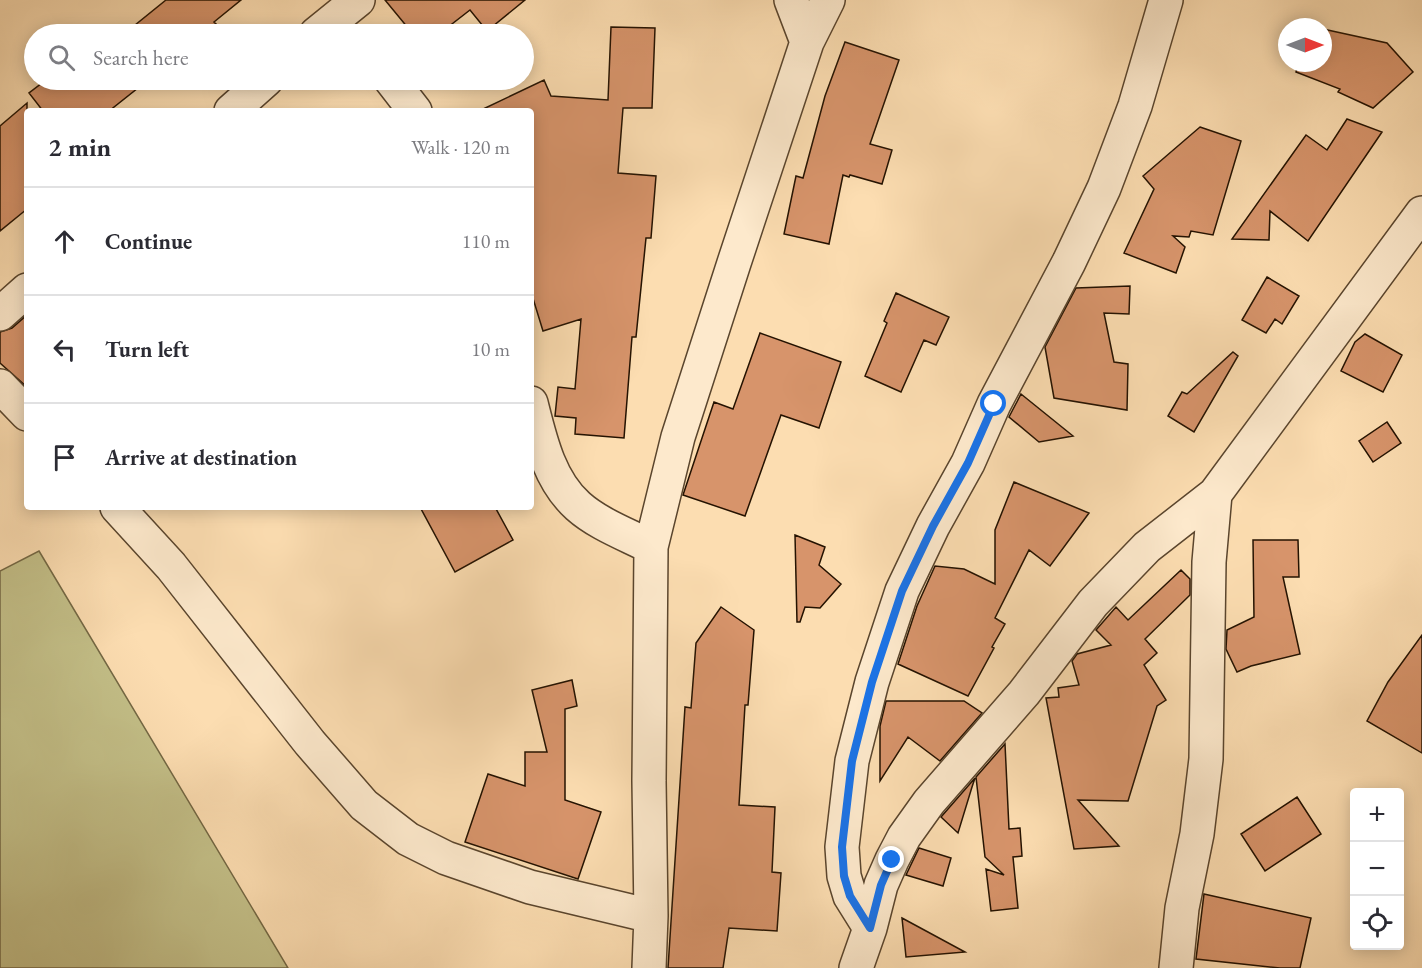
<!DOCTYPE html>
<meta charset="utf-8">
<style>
body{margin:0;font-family:"EB Garamond",serif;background:#f2f2f3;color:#2b2b33}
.controls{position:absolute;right:18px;bottom:18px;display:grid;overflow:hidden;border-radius:6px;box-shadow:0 3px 15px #0003}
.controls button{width:54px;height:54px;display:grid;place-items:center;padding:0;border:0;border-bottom:2px solid #e1e1e2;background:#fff;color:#2b2b33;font:30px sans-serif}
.compass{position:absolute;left:1278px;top:18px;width:54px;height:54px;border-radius:50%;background:#fff;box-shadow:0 3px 15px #0003;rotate:90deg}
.stop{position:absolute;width:18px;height:18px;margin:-14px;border:4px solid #1a73e8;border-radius:50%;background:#fff}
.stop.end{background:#1a73e8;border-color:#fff;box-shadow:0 2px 6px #0008}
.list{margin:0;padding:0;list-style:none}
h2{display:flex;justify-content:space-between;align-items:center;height:78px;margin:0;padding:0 24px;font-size:26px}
h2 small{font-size:20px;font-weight:400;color:#7c7c81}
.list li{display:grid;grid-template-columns:39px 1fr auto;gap:18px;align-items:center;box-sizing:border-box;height:108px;padding:0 24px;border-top:2px solid #e1e1e2}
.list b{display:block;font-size:22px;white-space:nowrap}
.list em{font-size:20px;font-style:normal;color:#7c7c81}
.icon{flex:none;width:33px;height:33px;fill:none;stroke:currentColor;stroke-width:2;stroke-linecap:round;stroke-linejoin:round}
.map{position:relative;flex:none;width:1422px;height:968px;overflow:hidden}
.search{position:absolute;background:#fff;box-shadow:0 3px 15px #0003;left:24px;top:24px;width:510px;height:66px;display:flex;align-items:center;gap:15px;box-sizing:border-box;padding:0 21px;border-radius:33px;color:#7c7c81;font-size:22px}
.panel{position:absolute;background:#fff;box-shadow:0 3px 15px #0003;left:24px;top:108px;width:510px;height:402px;border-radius:6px}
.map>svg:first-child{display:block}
.green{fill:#c3bf88;stroke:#746844;stroke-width:1.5}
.building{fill:#d7946b;stroke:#241201;stroke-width:1.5}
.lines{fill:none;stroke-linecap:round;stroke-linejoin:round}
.street-casing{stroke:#5a452d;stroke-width:36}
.street{stroke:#fde9cc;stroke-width:33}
.route{stroke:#1a73e8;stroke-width:8}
</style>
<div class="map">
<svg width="1422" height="968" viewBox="0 0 1422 968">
<rect width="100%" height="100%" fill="#fcddb1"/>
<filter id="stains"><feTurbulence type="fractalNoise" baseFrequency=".00333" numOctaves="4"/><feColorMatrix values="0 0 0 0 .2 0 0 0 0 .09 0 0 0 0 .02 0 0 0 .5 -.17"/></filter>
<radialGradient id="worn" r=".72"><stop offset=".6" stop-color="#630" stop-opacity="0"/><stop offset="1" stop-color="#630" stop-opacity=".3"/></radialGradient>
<path class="green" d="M39 551 288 968H0V571Z"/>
<path class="building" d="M166 0H241L214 22 216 24 203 34H124Z
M385 0H525L487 31 470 10 439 34H413Z
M611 27 655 28 652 108H623L618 173 656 176 651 238H646L636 337H632L624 438 575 434 576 418 555 416 558 387 575 389 581 319 543 331 531 292V111H479L544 80 551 96 608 100Z
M1323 29 1387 43 1413 72 1373 108 1338 92 1340 89 1296 72 1298 63H1323Z
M845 42 899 60 870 144 892 150 882 184 850 175 849 177 843 175 829 244 784 234 796 176 803 178 825 96Z
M46 80H148L109 111H43L29 93Z
M27 103V209L0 231V126Z
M1347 119 1382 132 1308 241 1270 211 1269 240 1232 239 1306 135 1327 150Z
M1200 127 1241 141 1213 235 1191 231 1189 237 1173 236 1185 247 1176 273 1124 253 1154 189 1143 176Z
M1267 277 1299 296 1282 324 1275 319 1266 333 1242 320Z
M1130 286 1129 314 1104 313 1114 362 1128 364 1127 410 1054 398 1045 347 1076 288Z
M896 293 949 317 936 345 924 340 901 392 865 376 887 323 884 321Z
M27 315V387L0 363V332L12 328Z
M760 333 841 362 819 428 781 415 745 516 683 495 714 402 733 409Z
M1365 334 1402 355 1383 392 1341 371 1355 342Z
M1233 352 1238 356 1194 432 1168 416 1182 392 1187 394Z
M1021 394 1073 436 1039 442 1009 417Z
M1387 422 1401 443 1373 462 1359 441Z
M1014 482 1089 513 1050 566 1029 550 995 618 1005 624 992 647 994 648 968 696 898 664 917 606 935 566 964 569 995 584V530Z
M420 507H495L513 540 455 572Z
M795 535 825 547 819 565 841 584 820 608 805 607 800 622H797Z
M1253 540H1298L1299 577H1283L1300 654 1251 666 1237 672 1226 649 1227 630 1254 617Z
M1181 570 1190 579V595L1145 639 1157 653 1144 665 1166 700 1157 706 1128 801 1078 800 1119 846 1074 849 1046 698 1059 697 1058 688 1079 685 1072 661 1077 654 1111 645 1096 630 1116 607 1128 620Z
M721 607 754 630 748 705H745L739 805 775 807 772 872 781 873 777 931 729 928 723 968H668L685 707 691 708 696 643Z
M1422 635V753L1367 721 1388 682Z
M572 680 577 706 565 709V800L601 812 578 879 465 842 488 774 525 786V752H547L532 690Z
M886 701H964L982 713 940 761 908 737 880 781V726Z
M1005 744 1009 829 1020 828 1022 856 1013 857 1018 908 991 911 986 869 1004 875 985 857 976 777Z
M975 778 972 787 958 833 941 817Z
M1297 797 1321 834 1265 871 1241 834Z
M919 848 951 858 943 886 906 875Z
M1204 894 1311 918 1300 968H1280L1196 959Z
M902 918 965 952 906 957Z"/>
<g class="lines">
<g class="street-casing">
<path id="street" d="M791 0 807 42
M316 34 358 0
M391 80 415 111
M231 111 266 80
M0 314 27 290
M0 386 27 414
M531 403C540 439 549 480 578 506 598 524 628 535 651 547
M117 507 171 566 310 743 364 805 408 839 446 858 530 887 651 916
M870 928 850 896 844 876 842 847 852 761 872 682 902 591 933 526 968 463 994 404 1069 262 1104 188 1135 106 1166 0
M649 968 651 916 649 781 651 547 678 437 734 263 807 42 828 0
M856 968 870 928 881 885 892 860 904 837 929 802 1024 693 1093 603 1147 547 1215 494 1422 213
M1176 968 1182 908 1197 834 1206 759 1209 562 1215 494"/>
</g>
<use href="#street" class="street"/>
</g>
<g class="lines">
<path class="route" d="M892 860 881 885 870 928 850 896 844 876 842 847 852 761 872 682 902 591 933 526 968 463 994 404"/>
</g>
<rect width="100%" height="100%" filter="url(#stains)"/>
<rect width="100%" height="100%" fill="url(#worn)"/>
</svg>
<div class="controls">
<button>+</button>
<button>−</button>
<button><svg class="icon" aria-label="locate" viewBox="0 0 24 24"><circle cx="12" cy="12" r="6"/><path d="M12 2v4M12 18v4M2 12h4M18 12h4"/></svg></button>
</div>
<svg class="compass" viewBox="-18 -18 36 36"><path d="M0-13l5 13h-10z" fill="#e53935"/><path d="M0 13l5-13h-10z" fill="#7c7c81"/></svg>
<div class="stop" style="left:994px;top:404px"></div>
<div class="stop end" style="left:892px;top:860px"></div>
<div class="search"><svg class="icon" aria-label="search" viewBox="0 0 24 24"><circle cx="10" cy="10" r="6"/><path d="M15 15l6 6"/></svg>Search here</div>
<section class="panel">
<h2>2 min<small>Walk · 120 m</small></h2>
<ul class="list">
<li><svg class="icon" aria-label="ahead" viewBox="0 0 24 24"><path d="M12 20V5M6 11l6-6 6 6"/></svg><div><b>Continue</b></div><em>110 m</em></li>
<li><svg class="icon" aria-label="left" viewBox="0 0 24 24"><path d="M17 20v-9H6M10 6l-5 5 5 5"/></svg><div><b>Turn left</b></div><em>10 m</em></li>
<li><svg class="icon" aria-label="arrive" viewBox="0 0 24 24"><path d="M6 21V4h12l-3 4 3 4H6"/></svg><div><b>Arrive at destination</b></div></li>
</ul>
</section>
</div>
